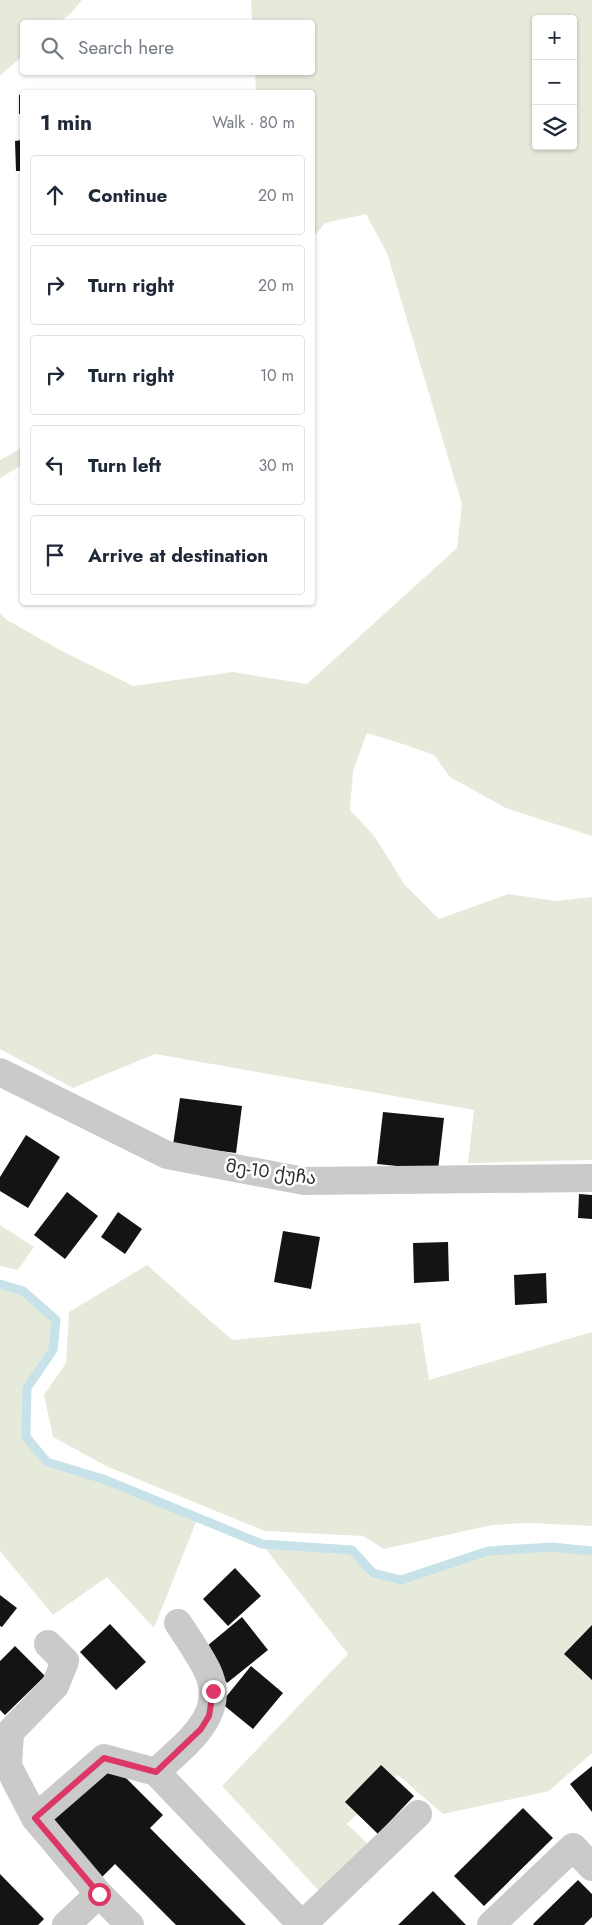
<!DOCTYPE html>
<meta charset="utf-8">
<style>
body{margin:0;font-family:Jost,"Noto Sans Georgian",sans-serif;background:#f6f6f7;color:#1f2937}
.controls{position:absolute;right:15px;top:15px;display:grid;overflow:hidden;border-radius:5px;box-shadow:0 1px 4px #0004}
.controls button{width:45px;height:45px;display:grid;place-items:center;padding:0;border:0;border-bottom:1px solid #e0e1e3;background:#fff;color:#1f2937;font:25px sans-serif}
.stop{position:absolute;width:15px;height:15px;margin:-11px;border:4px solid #dc3766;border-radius:50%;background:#fff}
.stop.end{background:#dc3766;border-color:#fff;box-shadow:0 1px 5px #0008}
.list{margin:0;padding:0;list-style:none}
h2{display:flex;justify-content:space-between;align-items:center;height:65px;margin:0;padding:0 20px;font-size:21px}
h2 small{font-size:16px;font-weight:400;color:#747a83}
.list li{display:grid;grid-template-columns:32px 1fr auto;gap:15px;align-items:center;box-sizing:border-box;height:80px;margin:0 10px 10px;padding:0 10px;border:1px solid #e0e1e3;border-radius:5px}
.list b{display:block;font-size:19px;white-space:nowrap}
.list em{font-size:16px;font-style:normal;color:#747a83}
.icon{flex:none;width:28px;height:28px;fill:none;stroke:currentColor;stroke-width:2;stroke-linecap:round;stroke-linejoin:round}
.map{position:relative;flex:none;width:592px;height:1925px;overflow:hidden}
.search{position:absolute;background:#fff;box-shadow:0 1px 4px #0004;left:20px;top:20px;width:295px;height:55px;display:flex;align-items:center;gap:12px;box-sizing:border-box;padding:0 18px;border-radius:5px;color:#747a83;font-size:19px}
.panel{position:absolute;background:#fff;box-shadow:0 1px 4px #0004;left:20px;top:90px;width:295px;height:515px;border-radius:5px}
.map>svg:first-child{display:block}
.green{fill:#e6eadb;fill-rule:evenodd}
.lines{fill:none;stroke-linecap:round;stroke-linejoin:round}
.stream{stroke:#c7e3e9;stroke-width:9}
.building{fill:#141414}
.minor{stroke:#cacaca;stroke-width:28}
.route{stroke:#dc3766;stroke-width:6}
.labels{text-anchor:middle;stroke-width:5;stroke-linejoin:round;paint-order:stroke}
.street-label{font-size:18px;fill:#2d2d2d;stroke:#fff}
</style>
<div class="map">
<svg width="592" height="1925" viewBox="0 0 592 1925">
<rect width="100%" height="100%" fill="#fff"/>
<path class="green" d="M0 0H82L72 12 60 22H22V56L0 76Z
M251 0H592V836L506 808 450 777 434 755 406 745 367 733 353 771 350 810 375 837 404 884 439 919 508 894 557 901 592 897V1160L468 1163 474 1110 155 1054 73 1088 0 1049V613L7 620 60 650 133 686 233 672 307 684 457 548 462 504 387 253 366 214 325 223 313 238 312 92H256L255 73 312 72V22H252ZM536 19H573V146H536Z
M22 448V465L0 478V460Z
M0 1225 34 1247 18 1270 0 1266Z
M147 1265 232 1340 420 1323 429 1380 592 1332V1526L528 1523 492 1525 384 1549 363 1536 265 1531 108 1467 53 1437 44 1395 66 1363 69 1312Z
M0 1284 23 1291 56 1320 53 1350 27 1388 26 1437 47 1462 103 1479 198 1517 154 1628 107 1577 53 1615 0 1551Z
M262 1544 352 1550 373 1573 401 1580 488 1551 552 1547 592 1551V1753L549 1791 443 1814 398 1775 347 1824 371 1847 322 1894 222 1786 348 1654Z"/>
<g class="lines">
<path class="stream" d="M0 1284 23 1291 56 1320 53 1350 27 1388 26 1437 47 1462 103 1479 262 1544 352 1550 373 1573 401 1580 488 1551 552 1547 592 1551"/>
</g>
<path class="building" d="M22 94V114H19V95Z
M22 140V171H16L15 141Z
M180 1098 242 1106 236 1153 173 1145Z
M383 1112 444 1118 438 1170 377 1164Z
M26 1135 60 1157 28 1208 0 1191V1177Z
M67 1192 98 1216 65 1259 34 1235Z
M579 1194 592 1195V1219L578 1218Z
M118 1212 142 1229 125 1254 101 1237Z
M283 1231 320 1237 311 1289 274 1282Z
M448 1242 449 1281 414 1283 413 1243Z
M546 1273 547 1303 515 1305 514 1275Z
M235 1568 261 1596 228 1626 203 1599Z
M0 1595 17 1608 2 1627 0 1626Z
M242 1617 268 1650 227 1683 201 1651Z
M110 1624 146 1662 116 1690 80 1652Z
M592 1625V1680L564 1654Z
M15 1646 45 1676 5 1715 0 1710V1661Z
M251 1666 283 1693 253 1729 221 1703Z
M381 1765 414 1796 378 1834 345 1802Z
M592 1766V1812L570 1784Z
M107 1769 122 1774 163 1815 150 1828 246 1925H176L115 1864 100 1879 46 1825Z
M523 1808 553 1838 484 1906 454 1876Z
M0 1874 44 1919 38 1925H0Z
M578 1880 592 1894V1917L584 1925H534L533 1924Z
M433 1891 466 1925H398Z"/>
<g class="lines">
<path class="minor" d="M0 1072 167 1155 304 1181 592 1178
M48 1644 65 1661 55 1686 10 1732 8 1766 35 1818 104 1758 156 1772 302 1925
M156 1772C184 1745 229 1715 207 1670 199 1654 188 1638 178 1623
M35 1818 99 1894
M66 1925 99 1894 130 1925
M302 1925 418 1814
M491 1925 573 1847 592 1867"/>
</g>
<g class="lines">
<path class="route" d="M99 1894 35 1818 104 1758 156 1772 201 1729 209 1716 213 1691"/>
</g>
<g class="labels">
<g class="street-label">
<text transform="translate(271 1172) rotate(8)" y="6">მე-10 ქუჩა</text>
</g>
</g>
</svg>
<div class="controls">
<button>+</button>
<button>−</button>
<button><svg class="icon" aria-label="layers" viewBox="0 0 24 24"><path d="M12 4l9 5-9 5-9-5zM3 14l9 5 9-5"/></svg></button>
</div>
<div class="stop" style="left:99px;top:1894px"></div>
<div class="stop end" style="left:213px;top:1691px"></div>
<div class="search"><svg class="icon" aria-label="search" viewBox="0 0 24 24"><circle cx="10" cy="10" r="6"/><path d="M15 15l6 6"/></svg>Search here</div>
<section class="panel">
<h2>1 min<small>Walk · 80 m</small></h2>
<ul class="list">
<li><svg class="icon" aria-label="ahead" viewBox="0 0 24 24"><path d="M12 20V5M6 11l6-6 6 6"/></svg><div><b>Continue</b></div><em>20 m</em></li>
<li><svg class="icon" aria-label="right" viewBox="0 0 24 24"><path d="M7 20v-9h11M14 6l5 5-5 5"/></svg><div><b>Turn right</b></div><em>20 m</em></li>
<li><svg class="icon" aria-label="right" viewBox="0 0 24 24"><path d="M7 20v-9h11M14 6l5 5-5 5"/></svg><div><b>Turn right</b></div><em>10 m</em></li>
<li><svg class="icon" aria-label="left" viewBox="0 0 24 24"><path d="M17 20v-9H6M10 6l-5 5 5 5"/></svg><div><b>Turn left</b></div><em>30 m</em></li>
<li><svg class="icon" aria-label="arrive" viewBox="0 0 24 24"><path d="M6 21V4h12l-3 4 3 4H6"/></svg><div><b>Arrive at destination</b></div></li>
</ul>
</section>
</div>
